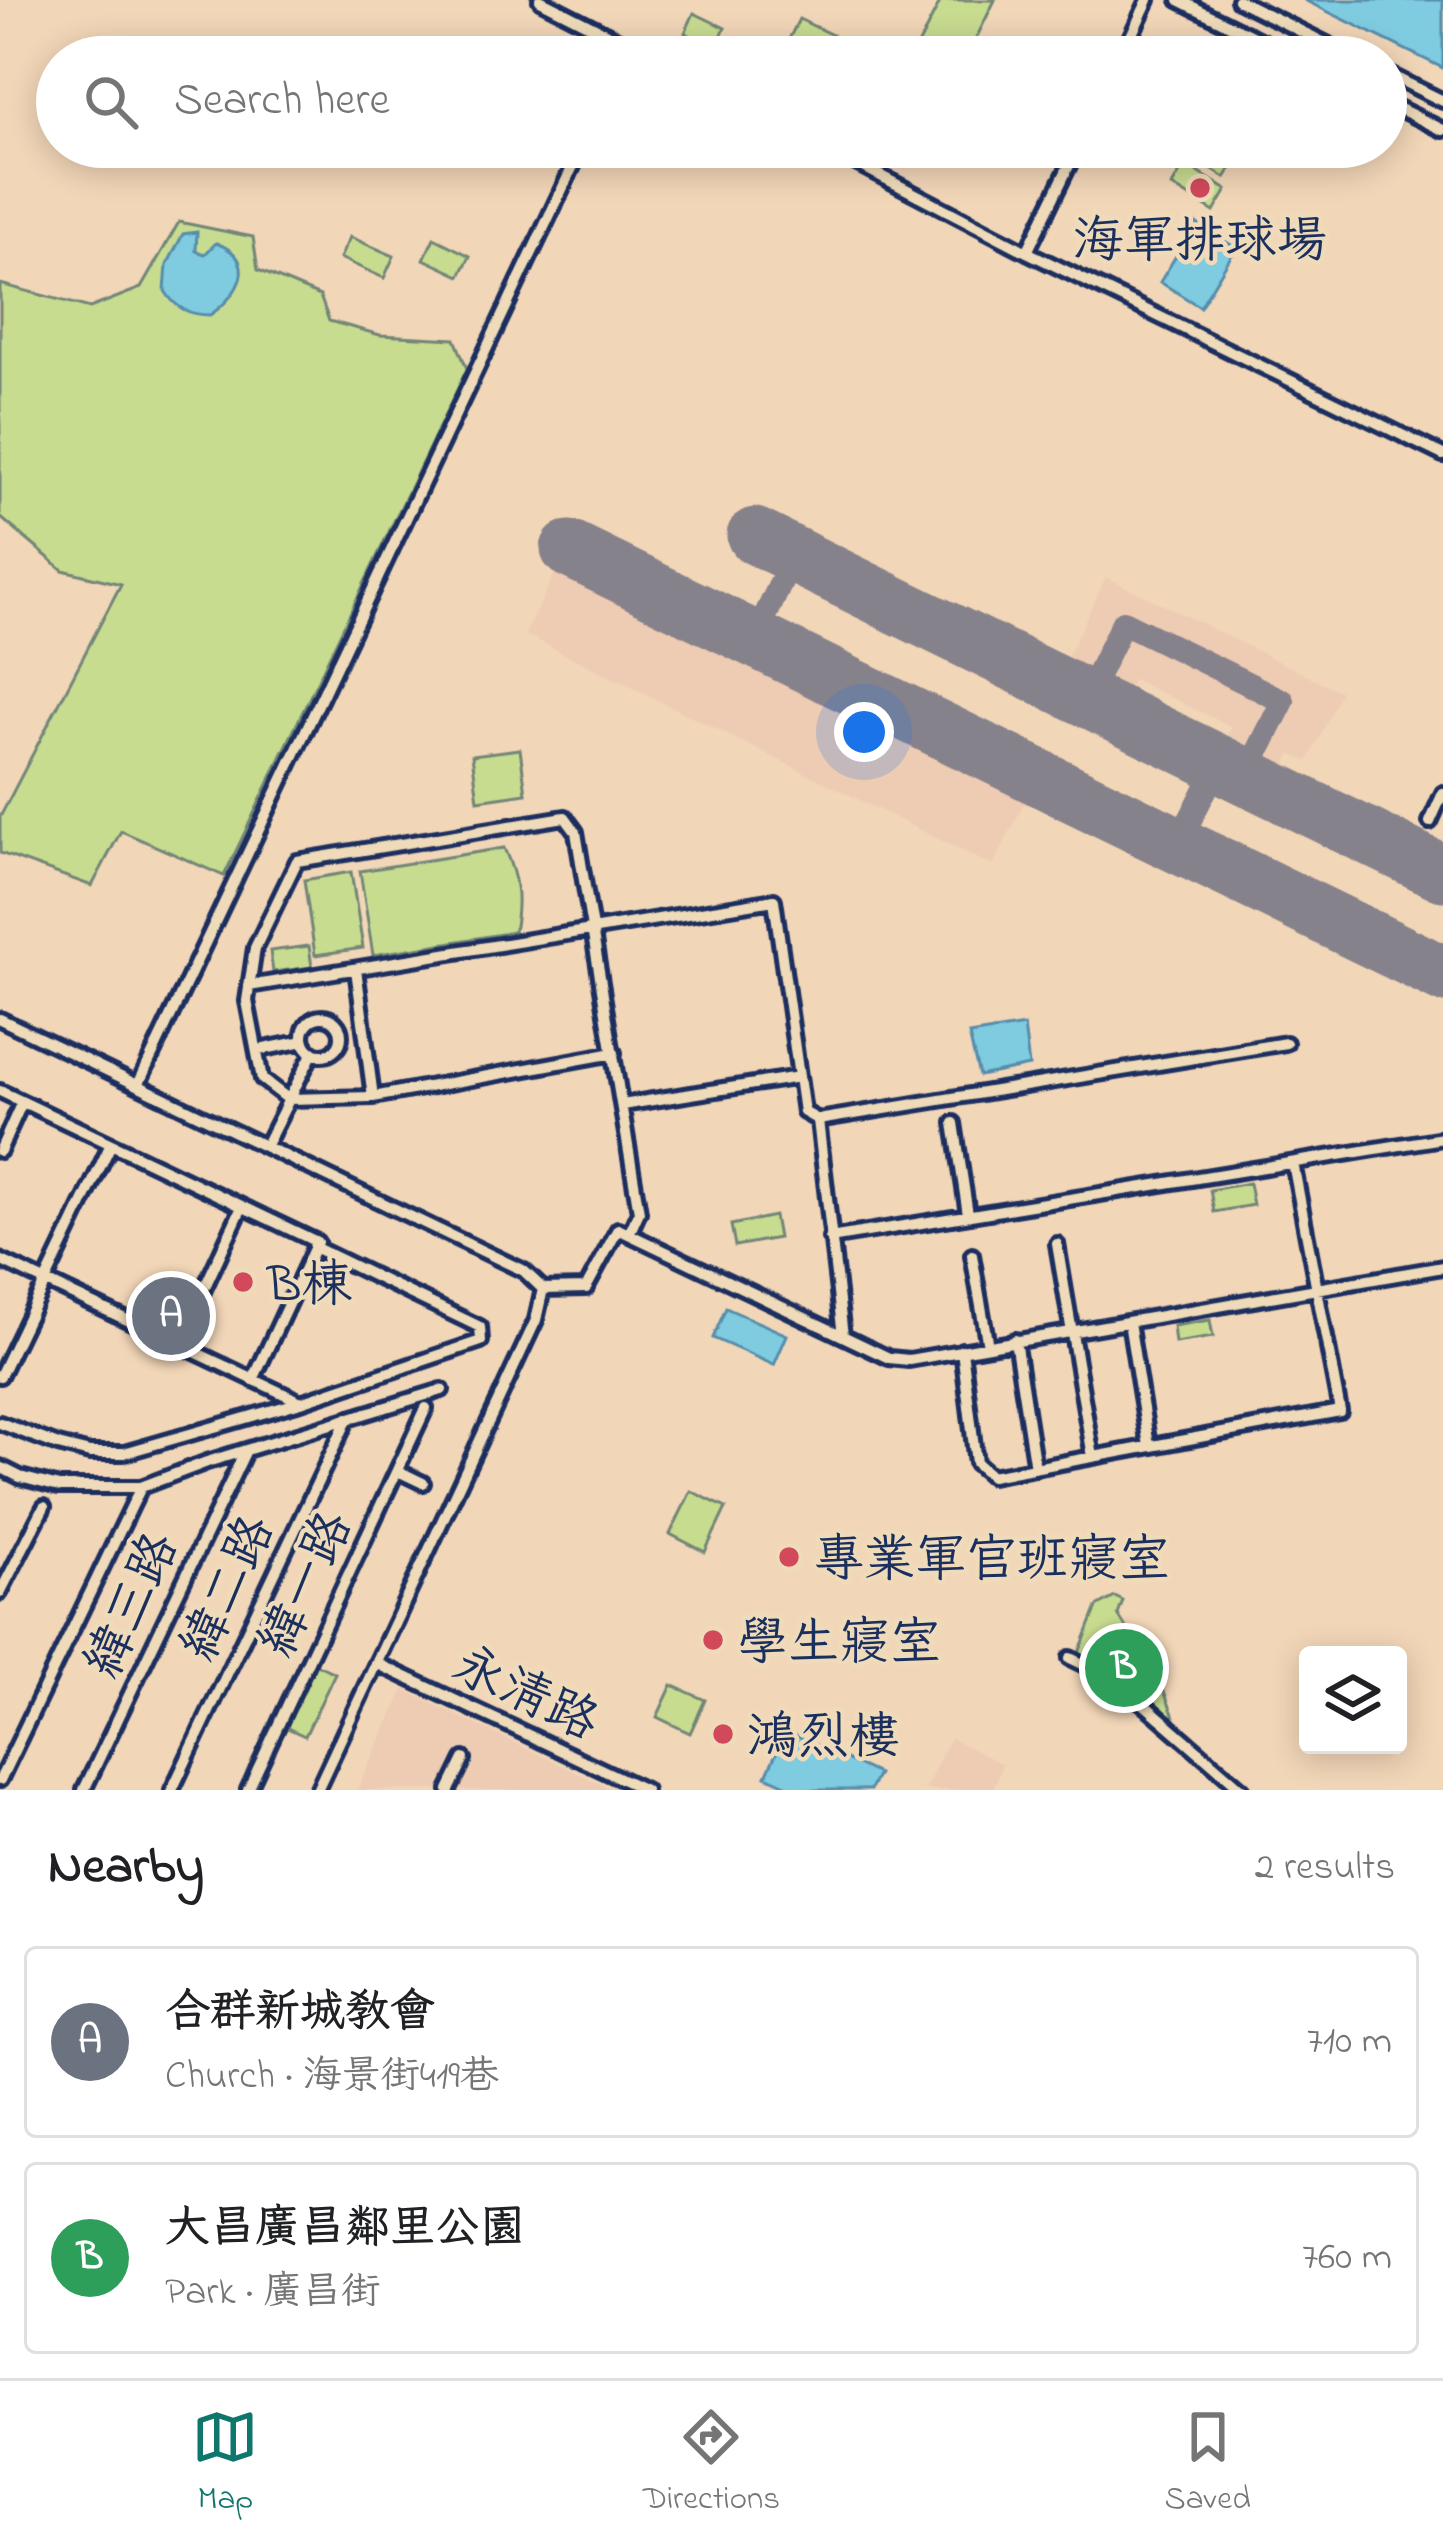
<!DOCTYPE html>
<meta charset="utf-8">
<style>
body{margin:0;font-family:"Indie Flower","LXGW WenKai TC",sans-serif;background:#f2f2f2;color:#202124}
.controls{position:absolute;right:36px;bottom:36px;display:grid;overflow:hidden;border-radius:12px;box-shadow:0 6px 30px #0003}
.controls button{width:108px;height:108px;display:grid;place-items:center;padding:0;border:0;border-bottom:3px solid #e0e0e0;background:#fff;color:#202124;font:60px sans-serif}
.you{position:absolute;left:864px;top:732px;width:42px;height:42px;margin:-30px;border:9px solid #fff;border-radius:50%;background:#1a73e8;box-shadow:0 0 0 18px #1a73e833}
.badge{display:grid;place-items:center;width:78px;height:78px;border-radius:50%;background:#0f766e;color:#fff;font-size:39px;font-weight:700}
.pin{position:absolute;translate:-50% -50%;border:6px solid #fff;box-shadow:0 3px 12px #0006}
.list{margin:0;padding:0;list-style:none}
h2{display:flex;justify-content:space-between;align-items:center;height:156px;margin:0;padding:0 48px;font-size:51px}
h2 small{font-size:39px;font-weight:400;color:#757577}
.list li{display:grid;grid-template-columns:78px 1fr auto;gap:36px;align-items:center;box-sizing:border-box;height:192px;margin:0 24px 24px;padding:0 24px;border:3px solid #e0e0e0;border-radius:12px}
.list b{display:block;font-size:45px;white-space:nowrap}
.list p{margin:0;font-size:39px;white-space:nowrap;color:#757577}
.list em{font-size:39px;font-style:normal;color:#757577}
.icon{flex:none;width:66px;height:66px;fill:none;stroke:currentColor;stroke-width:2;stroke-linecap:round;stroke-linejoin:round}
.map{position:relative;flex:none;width:1443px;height:1790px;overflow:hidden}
.search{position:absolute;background:#fff;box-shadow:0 6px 30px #0003;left:36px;right:36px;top:36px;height:132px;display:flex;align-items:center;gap:30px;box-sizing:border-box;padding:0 42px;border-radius:66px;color:#757577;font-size:45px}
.sheet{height:588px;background:#fff}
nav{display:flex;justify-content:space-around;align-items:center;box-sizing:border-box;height:168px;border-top:3px solid #e0e0e0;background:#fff;font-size:33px;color:#757577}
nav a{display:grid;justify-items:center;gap:6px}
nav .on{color:#0f766e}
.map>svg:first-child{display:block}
.built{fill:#eecbb3}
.green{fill:#c8dc90;stroke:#728677;stroke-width:3}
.water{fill:#7fcbdf;stroke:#578dab;stroke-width:3}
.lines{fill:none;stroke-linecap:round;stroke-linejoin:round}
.taxiway{stroke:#86828b;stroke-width:24}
.runway{stroke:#86828b;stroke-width:57}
.minor-casing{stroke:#1b2f5e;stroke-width:20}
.minor{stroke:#efdbb9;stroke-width:10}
.poi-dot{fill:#d1495b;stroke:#efdbb9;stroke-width:4.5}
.labels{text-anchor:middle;stroke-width:9;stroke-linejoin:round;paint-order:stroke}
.poi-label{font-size:51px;fill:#1b2f5e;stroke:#efdbb9;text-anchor:start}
.street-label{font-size:51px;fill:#1b2f5e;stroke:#efdbb9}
</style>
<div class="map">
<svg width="1443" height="1790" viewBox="0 0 1443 1790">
<rect width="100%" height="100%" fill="#f2d6b8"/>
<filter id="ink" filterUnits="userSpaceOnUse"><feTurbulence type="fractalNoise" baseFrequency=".00833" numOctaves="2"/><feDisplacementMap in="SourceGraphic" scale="24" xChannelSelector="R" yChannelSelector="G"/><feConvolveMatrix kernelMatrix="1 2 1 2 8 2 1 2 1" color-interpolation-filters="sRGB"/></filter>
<g filter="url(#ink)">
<path class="built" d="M565 553 1033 785 993 866 525 634Z
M1106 577 1341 692 1308 761 1291 754 1273 790 1216 761 1232 727 1133 679 1115 712 1055 683Z
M404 1690 613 1790H357Z
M950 1738 1002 1764 993 1790H925Z"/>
<path class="green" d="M941 0H995L967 57H922L914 53Z
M694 13 725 28 716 47 685 33Z
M799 19 832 35 822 55 789 39Z
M1196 147H1223L1238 157 1225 178 1190 155Z
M1185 164 1227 190 1214 212 1172 186Z
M179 222 253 237 258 270 320 296 329 321 380 335 455 339 467 369 224 876 121 831 92 886 0 853V817L121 584 63 570 0 517V284L90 308 141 288Z
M350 237 394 256 384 278 340 258Z
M434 238 470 256 460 276 424 259Z
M520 749 526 793 478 800 472 755Z
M504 848C518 880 520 898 514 932L373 955 360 871Z
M351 872 363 948 315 955 304 880Z
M309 946 312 967 273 972 270 951Z
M1249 1183 1253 1205 1214 1212 1210 1190Z
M774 1216 778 1238 735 1246 731 1225Z
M1210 1320 1213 1337 1175 1343 1173 1326Z
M691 1491 726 1508 705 1552 670 1534Z
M1115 1597 1123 1601 1118 1615 1162 1686 1180 1732 1077 1658 1097 1607Z
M313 1663 335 1673 305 1736 283 1726Z
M672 1685 705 1700 690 1733 657 1717Z"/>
<path class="water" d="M1304 0H1443V68Z
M1196 223 1236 248 1200 307 1160 282Z
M197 232 196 251 205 254 216 243C260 260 239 295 210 315 190 315 176 309 165 291L167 265 183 234Z
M1024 1026 1029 1066 979 1076 969 1035Z
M726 1308 787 1335 774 1365 713 1338Z
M786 1731 878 1774 870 1790H797L766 1776Z"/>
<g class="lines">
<path class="taxiway" d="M754 640 794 555
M1086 698 1123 622 1283 701 1246 776
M1177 845 1219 763"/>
<path class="runway" d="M755 536 1443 873
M569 549 1443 974"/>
<g class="minor-casing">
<path id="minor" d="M540 0 652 57
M1179 0 1294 57
M1238 0 1353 57
M1121 57 1148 0
M1386 73 1443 101
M1386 102 1443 130
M825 147 1027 252 1443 455
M1027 252 1078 147
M1430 822 1443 793
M356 969 373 1097
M249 986 774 900 804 1112 818 1120 843 1336
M303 1036a19 19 0 1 1 38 0a19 19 0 1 1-38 0Z
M0 1019 524 1271 543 1289 536 1320 317 1790
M259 1050 304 1041
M614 1053 373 1097 288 1099 262 1079 247 1001 255 948 297 861 565 817 576 832 639 1212 629 1234
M138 1085 582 147
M0 1091 317 1242 253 1380
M622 1105 799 1077
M818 1120 1286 1043
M954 1123 968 1214
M266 1145 313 1052
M0 1151 22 1102
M830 1238 1443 1138
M1057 1244 1093 1457
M972 1255 988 1346
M0 1260 301 1402
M543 1289 586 1288 618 1229 889 1358 909 1360 1443 1267
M1129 1322 1149 1446
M1015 1340 1035 1468
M178 1345 242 1207
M962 1350 976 1463 991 1476 1340 1411 1293 1163
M0 1376 111 1144
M0 1423 58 1445 90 1453H124L301 1402 481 1341 480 1327 314 1247
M0 1467 20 1477 59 1487H141L207 1462 442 1390
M398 1471 423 1483
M0 1593 44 1507
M1070 1658 1116 1680 1243 1790
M376 1663 645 1790
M0 1780 141 1487
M84 1790 245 1452
M172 1790 348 1418
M248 1790 426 1408
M449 1790 464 1759"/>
</g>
<use href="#minor" class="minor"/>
</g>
</g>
<g class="poi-dot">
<circle cx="1200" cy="188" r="12"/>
<circle cx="243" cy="1282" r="12"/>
<circle cx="789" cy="1557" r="12"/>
<circle cx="713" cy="1640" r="12"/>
<circle cx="723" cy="1734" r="12"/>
</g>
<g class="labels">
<g class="poi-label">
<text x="1200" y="256" text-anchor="middle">海軍排球場</text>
<text x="267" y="1300">B棟</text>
<text x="813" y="1575">專業軍官班寢室</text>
<text x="737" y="1658">學生寢室</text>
<text x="747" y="1752">鴻烈樓</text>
</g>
<g class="street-label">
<text transform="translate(303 1583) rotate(-65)" y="18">緯一路</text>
<text transform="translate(225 1587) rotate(-65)" y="18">緯二路</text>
<text transform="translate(129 1604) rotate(-65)" y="18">緯三路</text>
<text transform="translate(527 1691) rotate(25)" y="18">永清路</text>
</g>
</g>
</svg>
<div class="controls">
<button><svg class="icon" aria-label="layers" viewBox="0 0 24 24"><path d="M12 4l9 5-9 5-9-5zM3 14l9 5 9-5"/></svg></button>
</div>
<div class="you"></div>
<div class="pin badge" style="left:171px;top:1316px;background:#6b7280">A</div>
<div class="pin badge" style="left:1124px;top:1668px;background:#2e9e5b">B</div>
<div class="search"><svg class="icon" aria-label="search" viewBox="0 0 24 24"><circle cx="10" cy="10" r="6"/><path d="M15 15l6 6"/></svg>Search here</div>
</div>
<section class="sheet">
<h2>Nearby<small>2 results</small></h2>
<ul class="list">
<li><span class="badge" style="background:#6b7280">A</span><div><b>合群新城教會</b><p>Church · 海景街419巷</p></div><em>710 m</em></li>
<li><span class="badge" style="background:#2e9e5b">B</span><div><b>大昌廣昌鄰里公園</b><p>Park · 廣昌街</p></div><em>760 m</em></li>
</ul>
</section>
<nav>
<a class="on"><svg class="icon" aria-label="map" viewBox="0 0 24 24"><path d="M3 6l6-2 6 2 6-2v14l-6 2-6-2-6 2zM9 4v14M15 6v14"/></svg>Map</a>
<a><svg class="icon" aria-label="directions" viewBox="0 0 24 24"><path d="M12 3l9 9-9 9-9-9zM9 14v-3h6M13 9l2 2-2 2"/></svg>Directions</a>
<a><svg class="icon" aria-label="saved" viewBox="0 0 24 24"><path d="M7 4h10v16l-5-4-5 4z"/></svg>Saved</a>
</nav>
